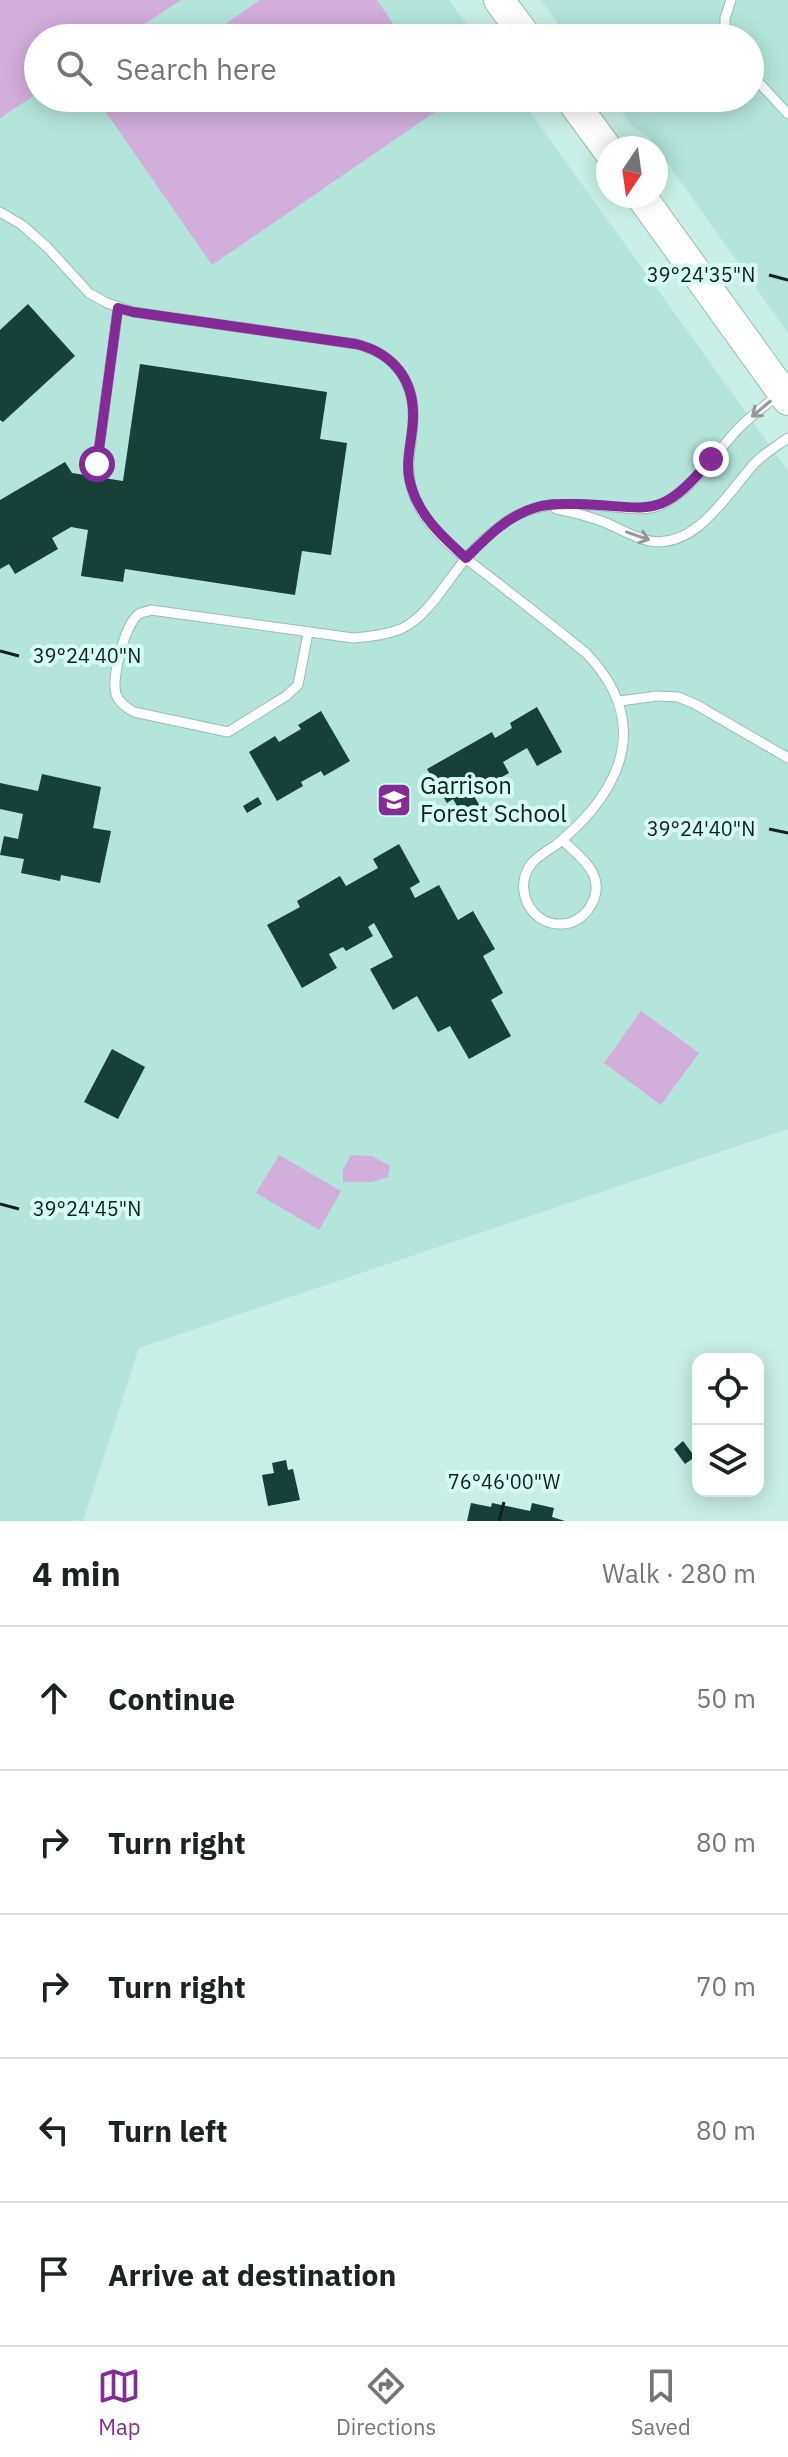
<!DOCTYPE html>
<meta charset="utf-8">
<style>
body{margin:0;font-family:"IBM Plex Sans",sans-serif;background:#f6f6f6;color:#202124}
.controls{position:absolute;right:24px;bottom:24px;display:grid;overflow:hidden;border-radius:16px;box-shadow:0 4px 20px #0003}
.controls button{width:72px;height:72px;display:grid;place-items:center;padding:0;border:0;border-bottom:2px solid #e0e0e0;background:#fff;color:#202124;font:40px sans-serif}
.compass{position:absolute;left:596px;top:136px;width:72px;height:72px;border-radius:50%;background:#fff;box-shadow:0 4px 20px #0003;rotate:193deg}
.stop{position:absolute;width:24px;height:24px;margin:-18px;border:6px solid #852b98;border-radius:50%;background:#fff}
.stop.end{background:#852b98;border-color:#fff;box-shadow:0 2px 8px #0008}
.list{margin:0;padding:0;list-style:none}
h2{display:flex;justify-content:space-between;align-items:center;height:104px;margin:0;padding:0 32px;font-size:34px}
h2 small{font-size:26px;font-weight:400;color:#757577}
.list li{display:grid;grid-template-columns:52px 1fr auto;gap:24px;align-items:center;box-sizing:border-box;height:144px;padding:0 32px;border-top:2px solid #e0e0e0}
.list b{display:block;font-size:30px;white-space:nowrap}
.list em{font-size:26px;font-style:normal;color:#757577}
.icon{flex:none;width:44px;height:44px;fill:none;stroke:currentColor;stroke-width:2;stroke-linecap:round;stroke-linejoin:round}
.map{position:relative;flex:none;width:788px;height:1521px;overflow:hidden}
.search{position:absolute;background:#fff;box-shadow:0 4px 20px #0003;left:24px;right:24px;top:24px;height:88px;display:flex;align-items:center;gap:20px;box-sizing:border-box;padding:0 28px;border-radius:44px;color:#757577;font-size:30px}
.sheet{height:824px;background:#fff}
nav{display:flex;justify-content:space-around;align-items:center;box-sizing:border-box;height:112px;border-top:2px solid #e0e0e0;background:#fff;font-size:22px;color:#757577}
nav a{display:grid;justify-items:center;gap:4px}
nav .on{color:#852b98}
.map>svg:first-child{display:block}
.built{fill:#b3e5da}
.green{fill:#d2aeda}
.building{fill:#154139}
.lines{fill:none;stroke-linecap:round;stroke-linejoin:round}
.service-casing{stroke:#97beb5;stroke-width:11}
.primary-casing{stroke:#97beb5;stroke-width:32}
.service{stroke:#fff;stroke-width:9}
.primary{stroke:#fff;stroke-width:30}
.oneway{stroke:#939a99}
.route{stroke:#852b98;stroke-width:10}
.ticks{fill:none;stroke:#101f1c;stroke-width:3}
.labels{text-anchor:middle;stroke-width:8;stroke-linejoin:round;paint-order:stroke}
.poi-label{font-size:24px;fill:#101f1c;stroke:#d4fcf3;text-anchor:start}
.ticks-label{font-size:20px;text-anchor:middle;fill:#101f1c;stroke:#d4fcf3;stroke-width:8;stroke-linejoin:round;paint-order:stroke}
</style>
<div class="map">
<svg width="788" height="1521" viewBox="0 0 788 1521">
<rect width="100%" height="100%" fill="#c7efe5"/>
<path class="built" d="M0 0H449L477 38H38V98H520L788 471V1129L139 1348 83 1521H0Z
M541 0H788V333L649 137 631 125 612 98H750V38H568Z"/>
<path class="green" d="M0 0H181L123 38H38V93L0 118Z
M260 0H377L403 38H205Z
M118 98H445L448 103 212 265 103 108Z
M641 1011 699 1053 661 1105 604 1063Z
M279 1155 341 1191 319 1230 256 1193Z
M351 1155 372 1156 390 1166 388 1177 372 1182H343V1170Z"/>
<path class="building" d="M28 304 75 356 3 422 0 420V330Z
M140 364 327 392 320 439 347 443 331 555 302 551 295 595 125 569 123 582 81 576 88 530 71 527 52 538 58 549 15 574 9 564 0 569V500L65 462 72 473 123 481Z
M537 707 562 752 537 766 527 748 503 762 509 773 482 788 474 774 465 780 482 810 465 820 453 799 447 803 427 769 492 732 495 738 512 728 510 723Z
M321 711 350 761 324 776 321 771 301 782 303 786 277 801 249 752 275 736 279 742 301 729 298 725Z
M42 774 101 787 93 828 111 831 100 883 61 875 60 881 21 873 24 859 0 855 4 836 18 839 23 814 0 809V783L38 791Z
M258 797 262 804 247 813 243 806Z
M399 844 420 882 410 888 415 898 439 885 458 920 473 911 495 949 483 956 503 993 491 1000 511 1036 469 1059 450 1026 438 1032 417 996 393 1010 370 969 393 957 374 923 368 927 373 936 346 951 343 947 329 954 337 968 302 988 267 925 300 907 297 901 340 876 346 886 378 868 373 859Z
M112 1049 145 1067 118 1119 84 1102Z
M683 1441 695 1457 685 1464 674 1449Z
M286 1460 288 1470 293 1469 300 1500 268 1506 262 1475 274 1473 272 1463Z
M471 1503 491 1507 492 1503 530 1511 532 1503 554 1508 552 1517 565 1521H467Z"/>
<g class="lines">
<g class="service-casing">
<path id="service" d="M725 38V18L731 0
M750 73 788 114
M0 212 22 225 47 247 89 293 107 303 133 312 356 344C393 353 415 380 413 420 412 449 403 468 415 498 430 537 473 563 504 588 532 610 559 631 586 653 634 703 636 757 591 811 581 823 568 835 556 845 548 850 538 856 532 863 512 887 530 926 562 924 572 924 582 918 588 910 610 879 584 860 562 840
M97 464 118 308
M556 509C573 512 588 516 604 522 619 528 634 538 650 541 696 549 727 494 754 464 763 454 777 446 788 438
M308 633 298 685 286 696 228 732 134 712C126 707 119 703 116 694 111 679 125 623 139 614 142 612 147 612 151 610L353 638C370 637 385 635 401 629 427 617 445 584 463 562 474 548 489 534 503 524 536 499 577 503 615 507 629 508 644 511 658 506 692 492 713 456 737 430 749 417 765 406 779 394
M620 701 657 696 678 697 695 704 788 758"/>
</g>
<g class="primary-casing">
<path id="primary" d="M499 0 527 38
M570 98 608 150
M641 196 788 400"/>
</g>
<use href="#service" class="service"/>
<use href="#primary" class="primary"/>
</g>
<defs><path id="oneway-shaft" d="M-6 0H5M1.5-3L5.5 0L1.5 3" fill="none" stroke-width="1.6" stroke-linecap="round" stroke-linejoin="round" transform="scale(2)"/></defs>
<g class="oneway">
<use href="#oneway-shaft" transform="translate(761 409) rotate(140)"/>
<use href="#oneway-shaft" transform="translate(638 536) rotate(19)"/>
</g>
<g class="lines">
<path class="route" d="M97 464 118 308 133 312 356 344C393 353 415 380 413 420 412 443 404 463 411 486 420 517 443 537 466 558 486 538 506 517 534 508 548 503 563 504 577 504 650 506 659 523 711 459"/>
</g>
<path class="ticks" d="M769 275 788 280M0 651 19 656M769 829 788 833M0 1204 19 1209M499 1521 504 1502"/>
<defs>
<g id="school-square" transform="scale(1.8)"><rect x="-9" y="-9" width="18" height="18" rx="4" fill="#852b98" stroke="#d4fcf3"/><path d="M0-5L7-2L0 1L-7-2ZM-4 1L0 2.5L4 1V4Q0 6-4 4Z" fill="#fff"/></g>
</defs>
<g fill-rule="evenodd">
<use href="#school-square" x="394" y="800"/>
</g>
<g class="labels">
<g class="poi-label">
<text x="420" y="794">Garrison<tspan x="420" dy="28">Forest School</tspan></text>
</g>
</g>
<g class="ticks-label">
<text x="701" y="282">39°24'35"N</text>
<text x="87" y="663">39°24'40"N</text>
<text x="701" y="836">39°24'40"N</text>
<text x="87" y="1216">39°24'45"N</text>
<text x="504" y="1489">76°46'00"W</text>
</g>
</svg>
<div class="controls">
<button><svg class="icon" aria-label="locate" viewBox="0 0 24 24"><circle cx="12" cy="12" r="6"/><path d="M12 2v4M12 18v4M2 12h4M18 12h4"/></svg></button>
<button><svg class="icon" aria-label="layers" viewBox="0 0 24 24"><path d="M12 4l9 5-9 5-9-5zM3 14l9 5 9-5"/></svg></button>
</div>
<svg class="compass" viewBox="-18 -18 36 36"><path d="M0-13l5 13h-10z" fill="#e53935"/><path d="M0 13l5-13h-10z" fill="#757577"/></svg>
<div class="stop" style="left:97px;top:464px"></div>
<div class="stop end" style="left:711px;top:459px"></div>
<div class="search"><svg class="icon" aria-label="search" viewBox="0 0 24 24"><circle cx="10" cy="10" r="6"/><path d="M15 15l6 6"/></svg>Search here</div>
</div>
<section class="sheet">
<h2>4 min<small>Walk · 280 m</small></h2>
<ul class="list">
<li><svg class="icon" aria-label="ahead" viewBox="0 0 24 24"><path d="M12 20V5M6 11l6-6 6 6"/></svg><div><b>Continue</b></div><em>50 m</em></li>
<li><svg class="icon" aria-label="right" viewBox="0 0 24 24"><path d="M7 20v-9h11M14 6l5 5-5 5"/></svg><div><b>Turn right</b></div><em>80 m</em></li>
<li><svg class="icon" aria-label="right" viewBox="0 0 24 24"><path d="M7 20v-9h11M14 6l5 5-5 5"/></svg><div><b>Turn right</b></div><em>70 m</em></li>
<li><svg class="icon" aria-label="left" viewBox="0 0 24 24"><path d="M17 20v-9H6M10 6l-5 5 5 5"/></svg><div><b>Turn left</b></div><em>80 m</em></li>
<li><svg class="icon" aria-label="arrive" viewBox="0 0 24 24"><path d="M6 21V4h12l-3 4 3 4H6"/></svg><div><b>Arrive at destination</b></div></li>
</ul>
</section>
<nav>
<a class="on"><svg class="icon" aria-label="map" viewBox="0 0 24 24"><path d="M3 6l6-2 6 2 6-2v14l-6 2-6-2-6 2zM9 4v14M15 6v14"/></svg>Map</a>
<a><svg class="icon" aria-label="directions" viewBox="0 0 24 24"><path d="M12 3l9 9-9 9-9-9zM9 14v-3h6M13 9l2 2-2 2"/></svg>Directions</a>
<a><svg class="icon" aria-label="saved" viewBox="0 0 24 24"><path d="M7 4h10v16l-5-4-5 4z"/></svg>Saved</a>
</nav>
